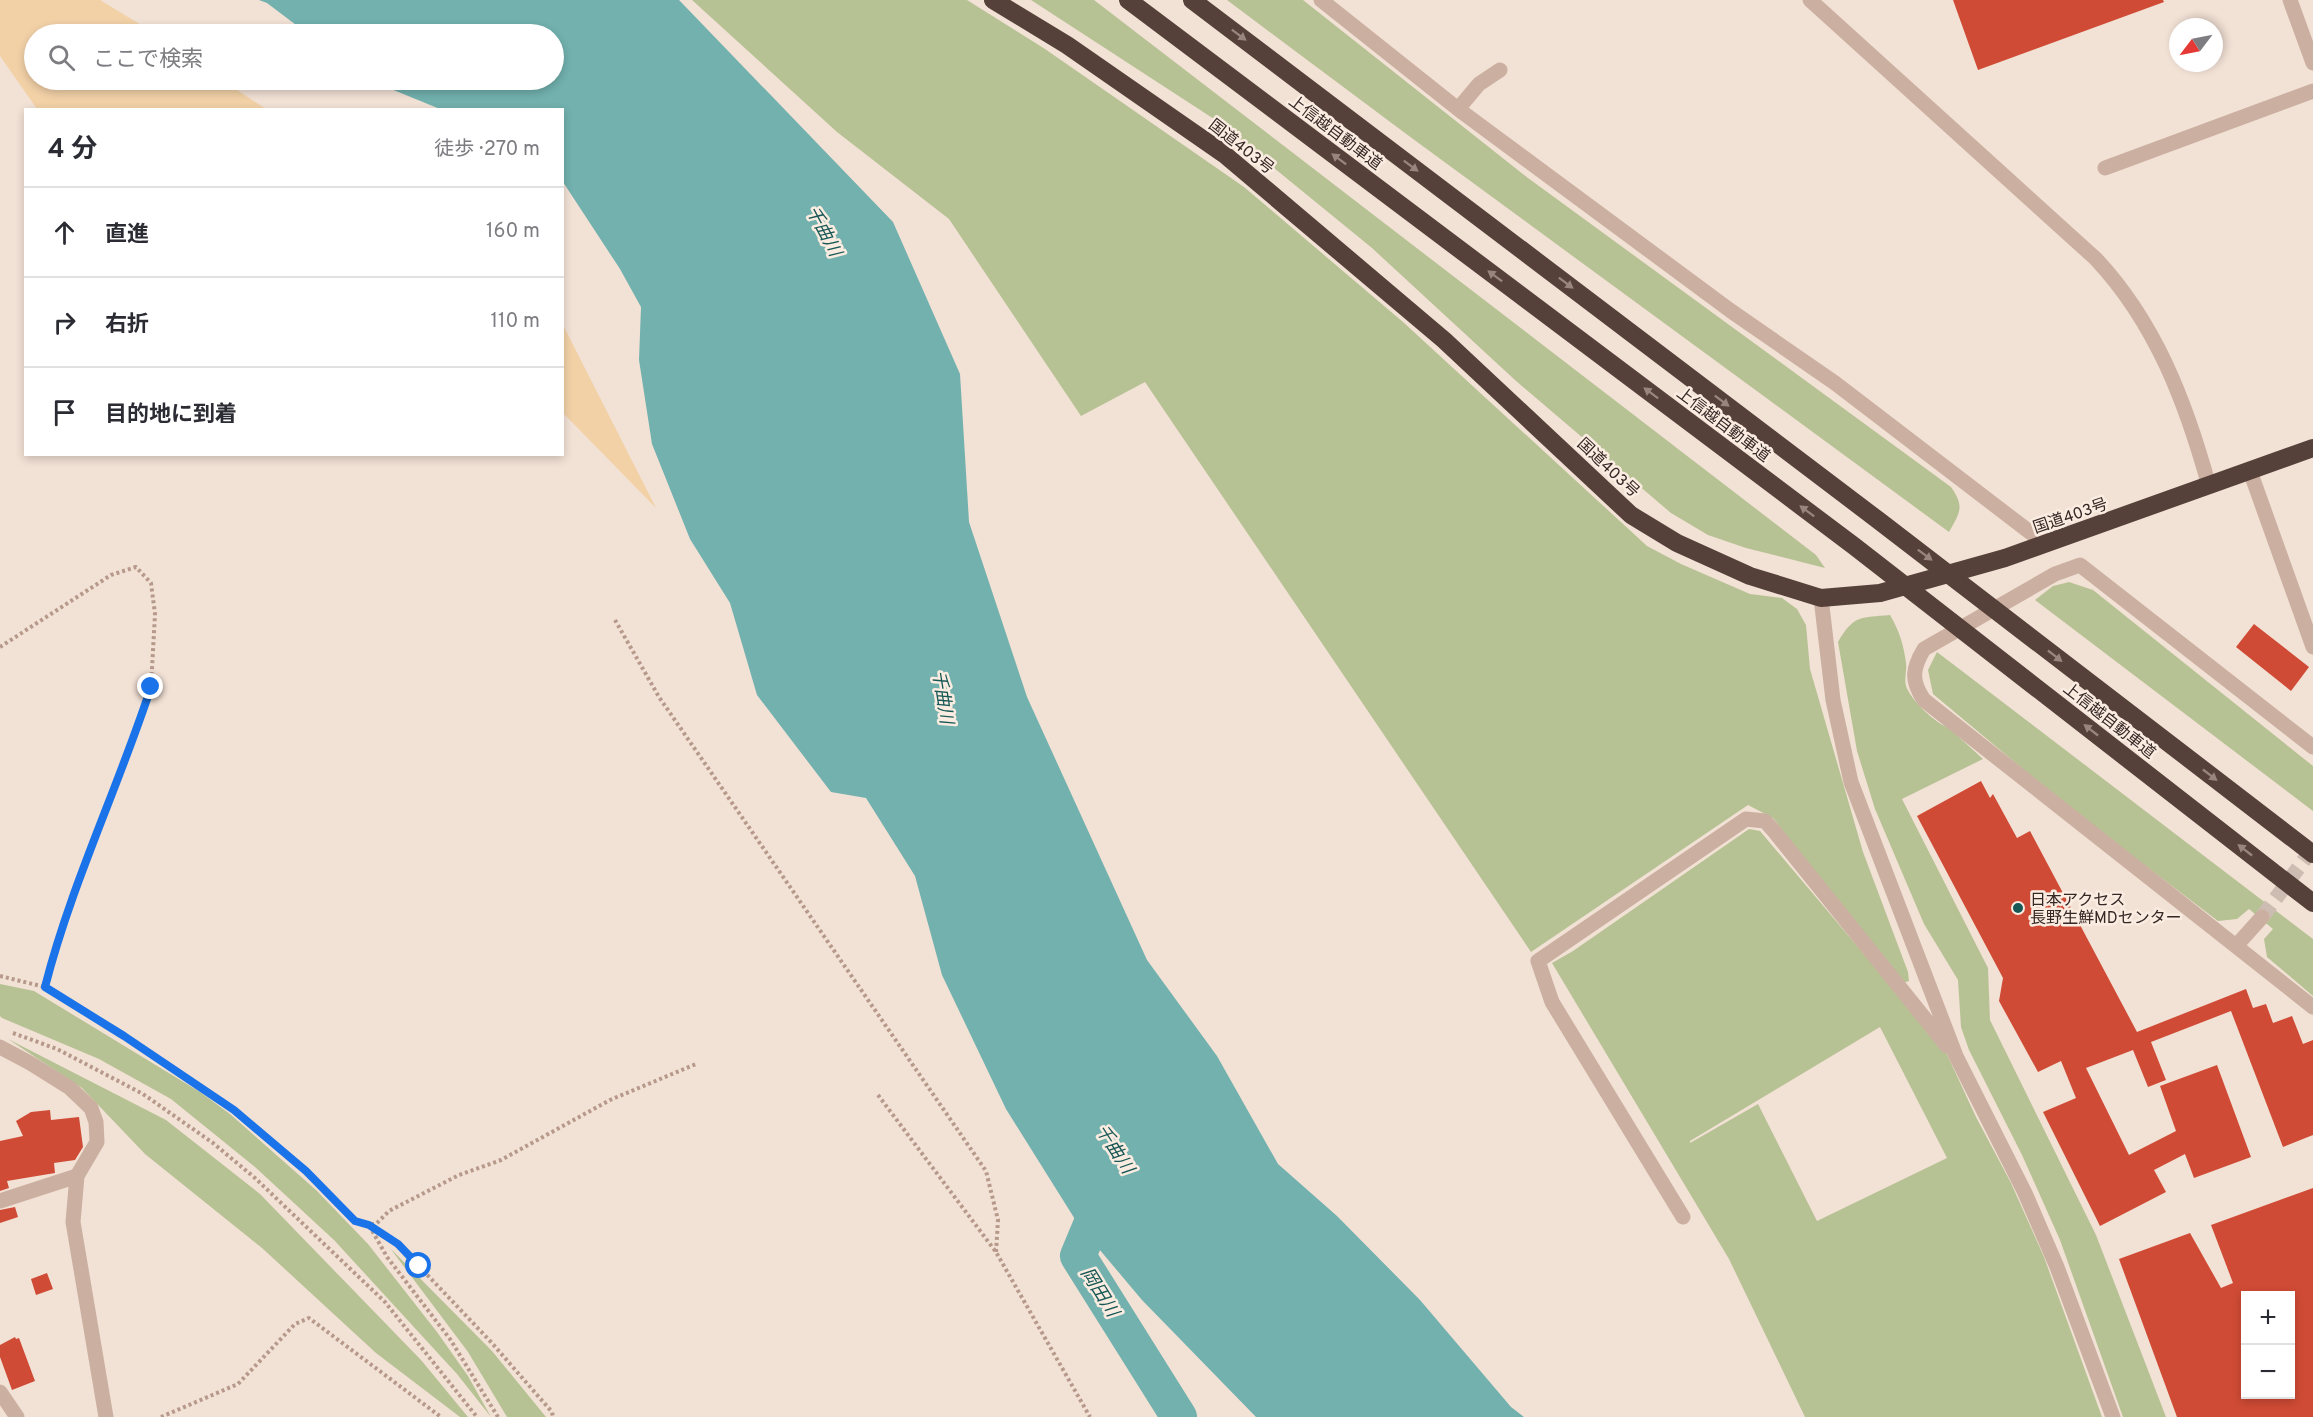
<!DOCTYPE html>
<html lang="ja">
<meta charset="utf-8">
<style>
body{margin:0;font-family:Overpass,"Noto Sans JP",sans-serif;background:#f2f2f3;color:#2b2b33}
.controls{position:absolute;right:18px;bottom:18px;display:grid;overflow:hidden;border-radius:0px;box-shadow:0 3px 9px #0003}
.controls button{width:54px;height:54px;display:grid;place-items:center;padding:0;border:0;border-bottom:2px solid #e1e1e2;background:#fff;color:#2b2b33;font:30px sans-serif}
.compass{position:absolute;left:2169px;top:18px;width:54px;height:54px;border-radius:50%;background:#fff;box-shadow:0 3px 9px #0003;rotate:238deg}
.stop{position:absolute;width:18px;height:18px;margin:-14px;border:4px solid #1a73e8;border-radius:50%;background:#fff}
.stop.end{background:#1a73e8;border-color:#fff;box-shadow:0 2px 6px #0008}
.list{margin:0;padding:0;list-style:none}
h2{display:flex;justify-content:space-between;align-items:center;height:78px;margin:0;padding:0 24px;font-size:26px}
h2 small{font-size:20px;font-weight:400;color:#7c7c81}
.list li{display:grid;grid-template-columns:39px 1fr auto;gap:18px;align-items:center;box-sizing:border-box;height:90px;padding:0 24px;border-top:2px solid #e1e1e2}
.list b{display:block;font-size:22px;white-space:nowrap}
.list em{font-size:20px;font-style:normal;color:#7c7c81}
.icon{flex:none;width:33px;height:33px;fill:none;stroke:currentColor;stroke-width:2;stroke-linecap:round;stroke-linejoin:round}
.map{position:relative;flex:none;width:2313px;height:1417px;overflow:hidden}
.search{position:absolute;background:#fff;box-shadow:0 3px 9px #0003;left:24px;top:24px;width:540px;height:66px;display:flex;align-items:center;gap:15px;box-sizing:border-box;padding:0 21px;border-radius:33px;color:#7c7c81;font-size:22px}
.panel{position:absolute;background:#fff;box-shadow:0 3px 9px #0003;left:24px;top:108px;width:540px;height:348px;border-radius:0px}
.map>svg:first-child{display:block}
.green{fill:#b7c294;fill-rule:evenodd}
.sand{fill:#f2d1a7}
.water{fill:#72b1ae}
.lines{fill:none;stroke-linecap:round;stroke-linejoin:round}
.river{stroke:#72b1ae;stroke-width:36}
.building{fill:#d04b35;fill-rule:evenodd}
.minor-tunnel{stroke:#ccbcb2;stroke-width:15;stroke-dasharray:15 8;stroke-linecap:butt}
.path{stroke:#b6998a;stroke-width:4;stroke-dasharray:3 3;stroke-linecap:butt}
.minor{stroke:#cbafa0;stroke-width:15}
.highway{stroke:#56403a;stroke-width:18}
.oneway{fill:#98857d}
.route{stroke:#1a73e8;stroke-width:8}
.poi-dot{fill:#175856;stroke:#faece1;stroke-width:2}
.labels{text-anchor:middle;stroke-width:5;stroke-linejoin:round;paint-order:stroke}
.street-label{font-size:16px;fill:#342724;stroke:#faece1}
.poi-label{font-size:16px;fill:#342724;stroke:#faece1;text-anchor:start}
.water-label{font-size:18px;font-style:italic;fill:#175856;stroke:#faece1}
</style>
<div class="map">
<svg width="2313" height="1417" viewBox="0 0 2313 1417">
<rect width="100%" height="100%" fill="#f2e1d5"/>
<path class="green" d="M692 0H967L1045 49 1244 187 1403 322 1647 546 1681 564 1750 594 1782 598 1797 609 1806 625 1810 669 1863 852 1908 972 1909 981 1903 983 1899 980 1773 818 1748 805 1531 952 1145 382 1081 416 949 219 837 132Z
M1031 0H1094L1816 555 1825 568 1746 548 1708 535 1671 513 1515 380 1372 248 1214 119Z
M1227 0H1303L1528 178 1951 487C1965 507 1960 512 1949 532L1409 136Z
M2069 582 2093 590 2313 766V811L2035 600 2053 586Z
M1890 615C1899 630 1904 646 1906 663 1907 670 1904 680 1906 686 1910 699 1936 724 1949 728L1983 759 1902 799 1988 968 1990 1020 2096 1235 2166 1417H2123L2060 1240 2022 1155 1969 1050 1961 1027 1958 980 1924 924 1875 809 1857 751 1838 642C1854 614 1861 618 1890 615Z
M1937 652 2313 939V996L2267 957 2264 939 2273 929 2249 909 2237 919 2218 921 2072 810 1933 694 1928 670Z
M1749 829 1760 831 1945 1050 1976 1117 2011 1183 2044 1257 2102 1417H1805L1729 1259 1552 963 1573 951ZM1880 1027 1947 1158 1817 1221 1758 1104 1690 1143V1141Z
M0 984 34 991 200 1092 230 1114 316 1190 368 1244 437 1332 468 1376 491 1417 457 1374 334 1240 255 1167 171 1099 99 1059 2 1018 0 1016Z
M8 1039 166 1120 260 1194 421 1360 468 1417H460L376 1353 262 1248 145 1154 82 1088Z
M390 1248 492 1351 546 1417H507L468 1352Z"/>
<path class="sand" d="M0 0H100L156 34H34V80H222L266 109H37L0 56Z
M563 325 656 508 563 413Z"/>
<path class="water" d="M259 0H679L893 222 960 374 969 522 1027 697 1147 960 1217 1056 1278 1164 1337 1216 1420 1300 1511 1407 1524 1417H1256L1142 1300 1078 1224 1006 1109 942 975 915 876 866 798 831 792 757 695 730 603 690 539 652 444 639 360 641 307 620 269 563 182 562 110 440 109 369 80H554V34H308L267 3Z"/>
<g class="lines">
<path class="river" d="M1106 1189 1078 1256 1179 1417"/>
</g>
<path class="building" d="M1953 0H2163L2164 2 1978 70Z
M2254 624 2309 667 2291 691 2236 647Z
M1981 781 1990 798 1993 794 2017 838 2030 831 2137 1032 2246 989 2253 1008 2266 1004 2273 1023 2292 1016 2303 1044 2313 1040V1135L2283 1147 2231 1011 2151 1042 2166 1080 2148 1087 2133 1050 2086 1068 2129 1155 2176 1131 2160 1086 2217 1065 2251 1157 2194 1178 2185 1154 2154 1170 2166 1192 2100 1226 2043 1112 2076 1098 2061 1061 2038 1072 1999 1001 2003 978 1917 816Z
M50 1110 51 1120 79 1117 83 1147 75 1160 54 1163 55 1173 7 1181 9 1188 0 1191V1141L23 1136 16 1121 31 1112Z
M2313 1188V1417H2177L2119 1259 2190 1233 2221 1288 2233 1283 2211 1225ZM2246 1296H2290V1395H2246Z
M15 1207 18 1217 0 1223V1210Z
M47 1273 53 1289 36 1295 31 1279Z
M15 1337 16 1339 19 1338 35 1381 12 1390 0 1357V1345Z"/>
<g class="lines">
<path class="minor-tunnel" d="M2262 917 2313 848"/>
<path class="path" d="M615 620 659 697 986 1171 998 1220 996 1252
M0 647 111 575 136 567 151 583 155 614 151 687 133 741 58 940 45 987
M0 976 45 987 124 1036 234 1110 306 1171 355 1221 369 1225 398 1244 491 1342 552 1412 553 1417
M13 1033 57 1049 143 1094 213 1143 255 1178 385 1302 477 1417
M878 1095 996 1252 1090 1417
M161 1417 238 1384 295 1324 309 1318 441 1417
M498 1417 450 1339 387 1257 369 1225 377 1223 389 1211 459 1175 501 1160 610 1100 696 1064"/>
<path class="minor" d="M1321 0 1458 109 1731 311 1835 383 2031 533
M1810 0 2096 259C2156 323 2186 403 2209 486
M2290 0 2313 63
M1458 109 1479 84 1500 70
M2105 168 2313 91
M2250 471 2313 647
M1821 598 1833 700 1851 782 1956 1056 2025 1193 2057 1267 2113 1417
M2313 747 2080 565 2055 574 1924 649C1912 669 1911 681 1924 700L2313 1007
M2236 946 2262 917
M0 1047 30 1063 70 1088 91 1108 96 1122 97 1142 77 1176 73 1222 106 1417
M0 1201 77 1176
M1683 1217 1552 1002 1538 961 1746 819 1765 821 1774 831 1947 1046
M0 1392 17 1417"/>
<path class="highway" d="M993 0 1067 45 1224 154 1444 340 1631 515 1677 543 1750 576 1821 598 1880 593 2005 558 2313 448
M1128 0 1854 546 2313 903
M1192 0 1878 520 2313 854"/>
</g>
<defs><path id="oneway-solid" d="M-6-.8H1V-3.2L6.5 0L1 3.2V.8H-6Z" transform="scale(1.5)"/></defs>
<g class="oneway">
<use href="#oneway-solid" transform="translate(1239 35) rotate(37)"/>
<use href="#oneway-solid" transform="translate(1339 159) rotate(-143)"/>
<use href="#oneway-solid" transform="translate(1411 166) rotate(37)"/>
<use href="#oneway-solid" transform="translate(1495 276) rotate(-143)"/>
<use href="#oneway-solid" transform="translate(1566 283) rotate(37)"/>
<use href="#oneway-solid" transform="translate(1651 393) rotate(-143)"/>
<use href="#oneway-solid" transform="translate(1722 401) rotate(37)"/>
<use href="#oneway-solid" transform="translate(1807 511) rotate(-143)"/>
<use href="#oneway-solid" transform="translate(1925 555) rotate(37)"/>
<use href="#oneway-solid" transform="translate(2055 656) rotate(38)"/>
<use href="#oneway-solid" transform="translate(2091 730) rotate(-142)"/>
<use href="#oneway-solid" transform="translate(2210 775) rotate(38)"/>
<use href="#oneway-solid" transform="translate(2245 850) rotate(-142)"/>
</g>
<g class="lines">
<path class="route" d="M151 687C118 788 71 885 45 987L124 1036 234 1110 306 1171 355 1221 369 1225 398 1244 419 1266"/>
</g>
<circle class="poi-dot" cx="2018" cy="908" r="6"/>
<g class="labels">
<g class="street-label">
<text transform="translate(1336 132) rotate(37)" y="6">上信越自動車道</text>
<text transform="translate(1242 146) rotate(38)" y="6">国道403号</text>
<text transform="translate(1724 424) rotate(37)" y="6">上信越自動車道</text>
<text transform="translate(1609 467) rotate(43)" y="6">国道403号</text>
<text transform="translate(2070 515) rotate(-19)" y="6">国道403号</text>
<text transform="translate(2110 720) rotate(38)" y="6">上信越自動車道</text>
</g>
<g class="poi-label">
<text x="2030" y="905">日本アクセス<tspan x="2030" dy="18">長野生鮮MDセンター</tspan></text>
</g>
<g class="water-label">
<text transform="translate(824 231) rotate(62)" y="6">千曲川</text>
<text transform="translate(943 697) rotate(81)" y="6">千曲川</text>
<text transform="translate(1115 1149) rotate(57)" y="6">千曲川</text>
<text transform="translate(1100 1292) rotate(58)" y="6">岡田川</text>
</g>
</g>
</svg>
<div class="controls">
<button>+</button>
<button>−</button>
</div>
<svg class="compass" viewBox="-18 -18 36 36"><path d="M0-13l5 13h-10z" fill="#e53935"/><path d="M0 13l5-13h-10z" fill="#7c7c81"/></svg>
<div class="stop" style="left:419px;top:1266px"></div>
<div class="stop end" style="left:151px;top:687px"></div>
<div class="search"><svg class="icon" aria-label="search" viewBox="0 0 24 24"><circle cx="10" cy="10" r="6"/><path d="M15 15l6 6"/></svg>ここで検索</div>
<section class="panel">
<h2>4 分<small>徒歩 · 270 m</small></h2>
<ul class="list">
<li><svg class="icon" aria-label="ahead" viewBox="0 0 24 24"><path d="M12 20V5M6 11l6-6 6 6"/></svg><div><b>直進</b></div><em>160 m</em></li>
<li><svg class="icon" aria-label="right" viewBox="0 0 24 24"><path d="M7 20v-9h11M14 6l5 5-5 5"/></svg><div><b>右折</b></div><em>110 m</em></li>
<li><svg class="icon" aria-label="arrive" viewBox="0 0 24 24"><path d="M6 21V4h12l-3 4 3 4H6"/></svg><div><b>目的地に到着</b></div></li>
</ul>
</section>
</div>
